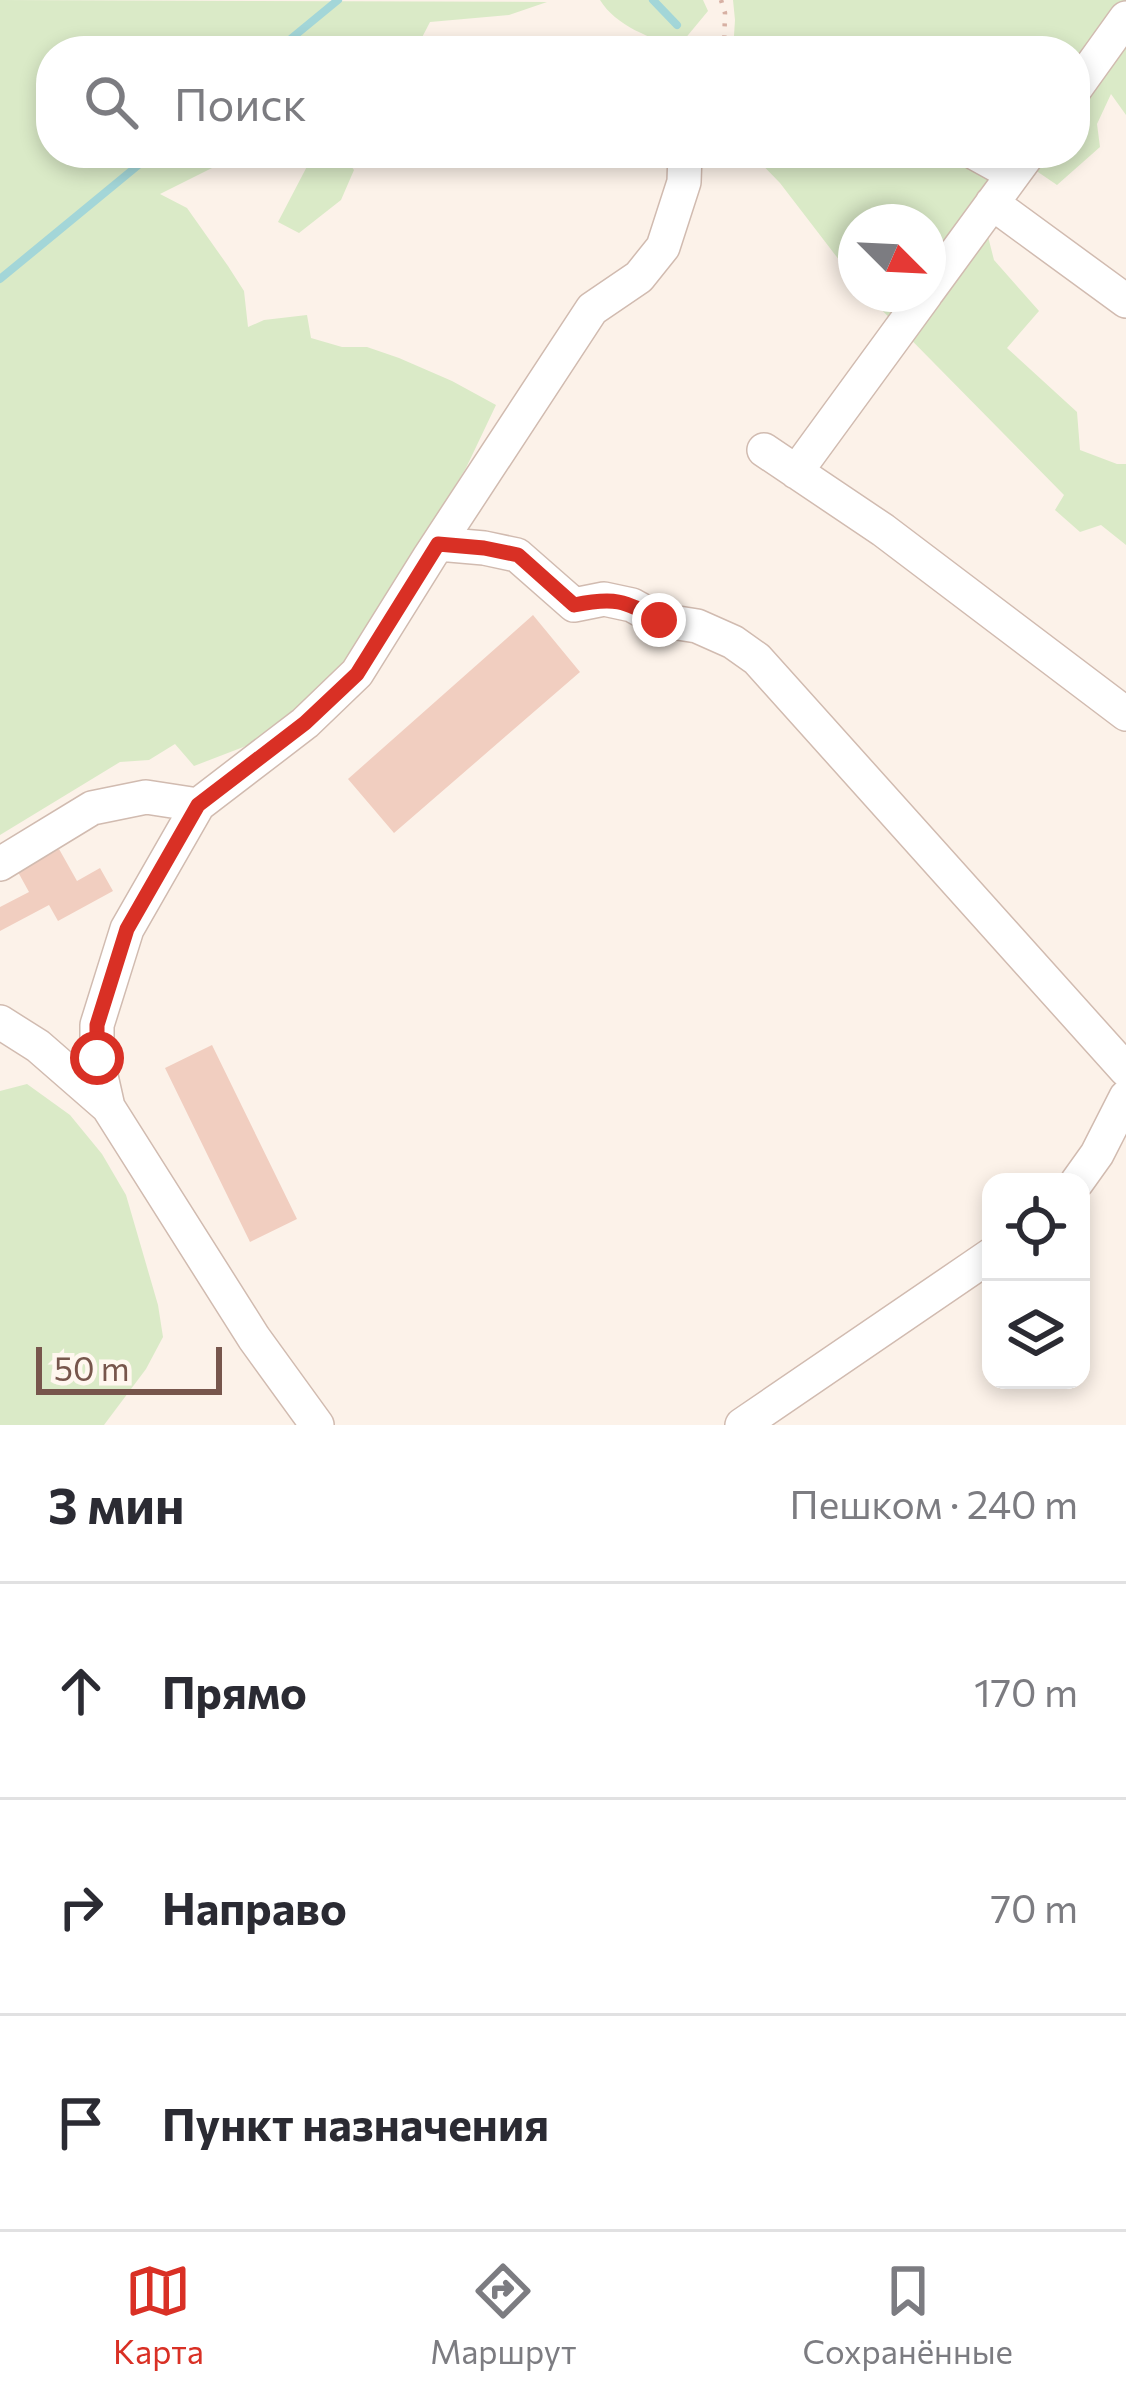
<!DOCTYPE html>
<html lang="ru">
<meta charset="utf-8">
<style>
body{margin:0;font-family:Commissioner,sans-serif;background:#f2f2f3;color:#2b2b33}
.controls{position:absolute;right:36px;bottom:36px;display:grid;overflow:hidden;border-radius:24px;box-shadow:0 6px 18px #0003}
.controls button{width:108px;height:108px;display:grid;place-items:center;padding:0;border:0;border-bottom:3px solid #e1e1e2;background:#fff;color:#2b2b33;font:60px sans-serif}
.compass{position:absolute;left:838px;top:204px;width:108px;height:108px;border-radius:50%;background:#fff;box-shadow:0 6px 18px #0003;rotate:114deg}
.scale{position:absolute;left:36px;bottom:30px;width:186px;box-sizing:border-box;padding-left:12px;border:6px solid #77564c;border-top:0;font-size:33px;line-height:42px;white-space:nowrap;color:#77564c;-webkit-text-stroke:9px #fff7ef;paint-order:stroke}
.stop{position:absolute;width:36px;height:36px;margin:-27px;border:9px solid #d93025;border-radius:50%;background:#fff}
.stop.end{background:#d93025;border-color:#fff;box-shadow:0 3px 12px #0008}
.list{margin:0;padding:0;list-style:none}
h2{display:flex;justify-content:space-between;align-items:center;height:156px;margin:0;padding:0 48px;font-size:51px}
h2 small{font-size:39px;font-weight:400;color:#7c7c81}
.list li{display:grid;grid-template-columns:78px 1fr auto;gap:36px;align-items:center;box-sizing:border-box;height:216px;padding:0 48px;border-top:3px solid #e1e1e2}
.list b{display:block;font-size:45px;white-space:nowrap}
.list em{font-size:39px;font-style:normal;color:#7c7c81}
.icon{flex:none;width:66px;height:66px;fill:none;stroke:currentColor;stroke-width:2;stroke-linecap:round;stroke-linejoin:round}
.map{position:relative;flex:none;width:1126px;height:1425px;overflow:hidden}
.search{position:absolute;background:#fff;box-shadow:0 6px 18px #0003;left:36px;right:36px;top:36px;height:132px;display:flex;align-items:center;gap:30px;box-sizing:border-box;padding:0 42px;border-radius:48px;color:#7c7c81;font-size:45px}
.sheet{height:804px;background:#fff}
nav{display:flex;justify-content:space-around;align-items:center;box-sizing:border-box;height:168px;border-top:3px solid #e1e1e2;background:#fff;font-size:33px;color:#7c7c81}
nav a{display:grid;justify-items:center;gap:6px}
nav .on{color:#d93025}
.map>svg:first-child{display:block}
.green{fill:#daeac7}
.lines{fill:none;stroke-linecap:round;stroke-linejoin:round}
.stream{stroke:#a3d6d8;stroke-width:8}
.building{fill:#f1cec0}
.minor-casing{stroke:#d1bbb0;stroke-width:36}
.path{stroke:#d7b0a3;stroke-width:4.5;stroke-dasharray:3 9;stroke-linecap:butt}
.minor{stroke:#fff;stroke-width:33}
.route{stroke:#d93025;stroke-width:15}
</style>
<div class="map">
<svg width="1126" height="1425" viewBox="0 0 1126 1425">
<rect width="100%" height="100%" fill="#fcf2e9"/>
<path class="green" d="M0 0 547 2 509 15 430 22 415 51H352L342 44 334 51H51V153H225L212 168 160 194 187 208 228 266 244 291 248 327 264 320 307 315 311 338 342 347H367L399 358 452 381 496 405 466 468 352 653 335 674 277 726 246 746 194 766 175 744 149 760 120 762 0 835Z
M600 0H703L708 11 679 46C652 40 615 25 600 0Z
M733 0H1126V115L1111 94 1097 124 1100 147 1057 185 1010 153H1075V51H733L735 20Z
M314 153H341L354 170 341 200 299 233 278 222Z
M751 153H943L971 167 999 188 979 201 994 260 1039 311 1007 348 1077 412 1080 450 1117 464H1126V545L1101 525 1080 532 1055 510 1064 495 866 294H928V222H856V282L780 183Z
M27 1084 70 1115 102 1154 126 1195 158 1305 163 1337 146 1369 104 1425H0V1091Z"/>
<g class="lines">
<path class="stream" d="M653 0 677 25
M276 51 338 0
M0 279 153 153"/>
</g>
<path class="building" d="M533 615 580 672 394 833 348 779Z
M59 849 77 881 100 868 113 891 58 921 49 905 0 931V907L29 892 18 872Z
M212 1045 297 1219 250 1242 165 1068Z"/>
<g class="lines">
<g class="minor-casing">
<path id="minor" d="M1075 89 1126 18
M975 153 1013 174
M992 203 1126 301
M928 291 1029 153
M764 450 883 530 1126 714
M796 472 926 294
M438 544 484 548 517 555 574 605 604 599 632 605 659 620 697 626 733 642 757 659 1126 1070
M0 864 92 808 146 797 198 805
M0 1022 38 1046 108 1107 254 1338 317 1425
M108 1107 97 1058V1025L127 929 198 805 305 723 357 673 430 556 592 309 639 277 663 247 684 182 685 153
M1077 1182 1097 1154 1126 1097
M742 1425 991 1255"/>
</g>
<path class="path" d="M721 0 725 13 724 51"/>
<use href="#minor" class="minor"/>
</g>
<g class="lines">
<path class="route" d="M97 1058V1025L127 929 198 805 305 723 357 674 438 544 484 548 518 555 574 605C614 597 624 600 659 620"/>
</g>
</svg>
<div class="controls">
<button><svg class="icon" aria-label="locate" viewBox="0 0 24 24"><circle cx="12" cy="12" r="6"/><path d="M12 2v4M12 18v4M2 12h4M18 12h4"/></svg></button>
<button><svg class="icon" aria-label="layers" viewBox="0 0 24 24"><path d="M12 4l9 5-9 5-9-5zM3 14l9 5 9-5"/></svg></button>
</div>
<svg class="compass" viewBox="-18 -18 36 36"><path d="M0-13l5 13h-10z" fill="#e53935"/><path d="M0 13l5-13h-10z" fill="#7c7c81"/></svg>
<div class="scale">50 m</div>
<div class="stop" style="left:97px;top:1058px"></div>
<div class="stop end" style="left:659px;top:620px"></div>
<div class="search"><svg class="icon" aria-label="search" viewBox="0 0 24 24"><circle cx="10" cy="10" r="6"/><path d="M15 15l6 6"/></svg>Поиск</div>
</div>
<section class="sheet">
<h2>3 мин<small>Пешком · 240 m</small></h2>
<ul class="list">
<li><svg class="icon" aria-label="ahead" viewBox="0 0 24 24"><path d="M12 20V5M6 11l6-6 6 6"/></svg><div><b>Прямо</b></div><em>170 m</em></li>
<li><svg class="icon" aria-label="right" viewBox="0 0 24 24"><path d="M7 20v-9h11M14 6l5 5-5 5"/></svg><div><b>Направо</b></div><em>70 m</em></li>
<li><svg class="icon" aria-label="arrive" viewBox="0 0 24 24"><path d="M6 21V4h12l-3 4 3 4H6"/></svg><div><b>Пункт назначения</b></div></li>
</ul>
</section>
<nav>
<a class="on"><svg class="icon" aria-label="map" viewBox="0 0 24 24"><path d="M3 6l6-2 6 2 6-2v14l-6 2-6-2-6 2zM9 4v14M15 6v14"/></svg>Карта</a>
<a><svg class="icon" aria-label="directions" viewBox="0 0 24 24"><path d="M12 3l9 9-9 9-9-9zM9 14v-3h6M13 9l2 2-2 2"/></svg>Маршрут</a>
<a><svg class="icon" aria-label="saved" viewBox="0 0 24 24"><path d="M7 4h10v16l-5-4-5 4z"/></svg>Сохранённые</a>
</nav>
